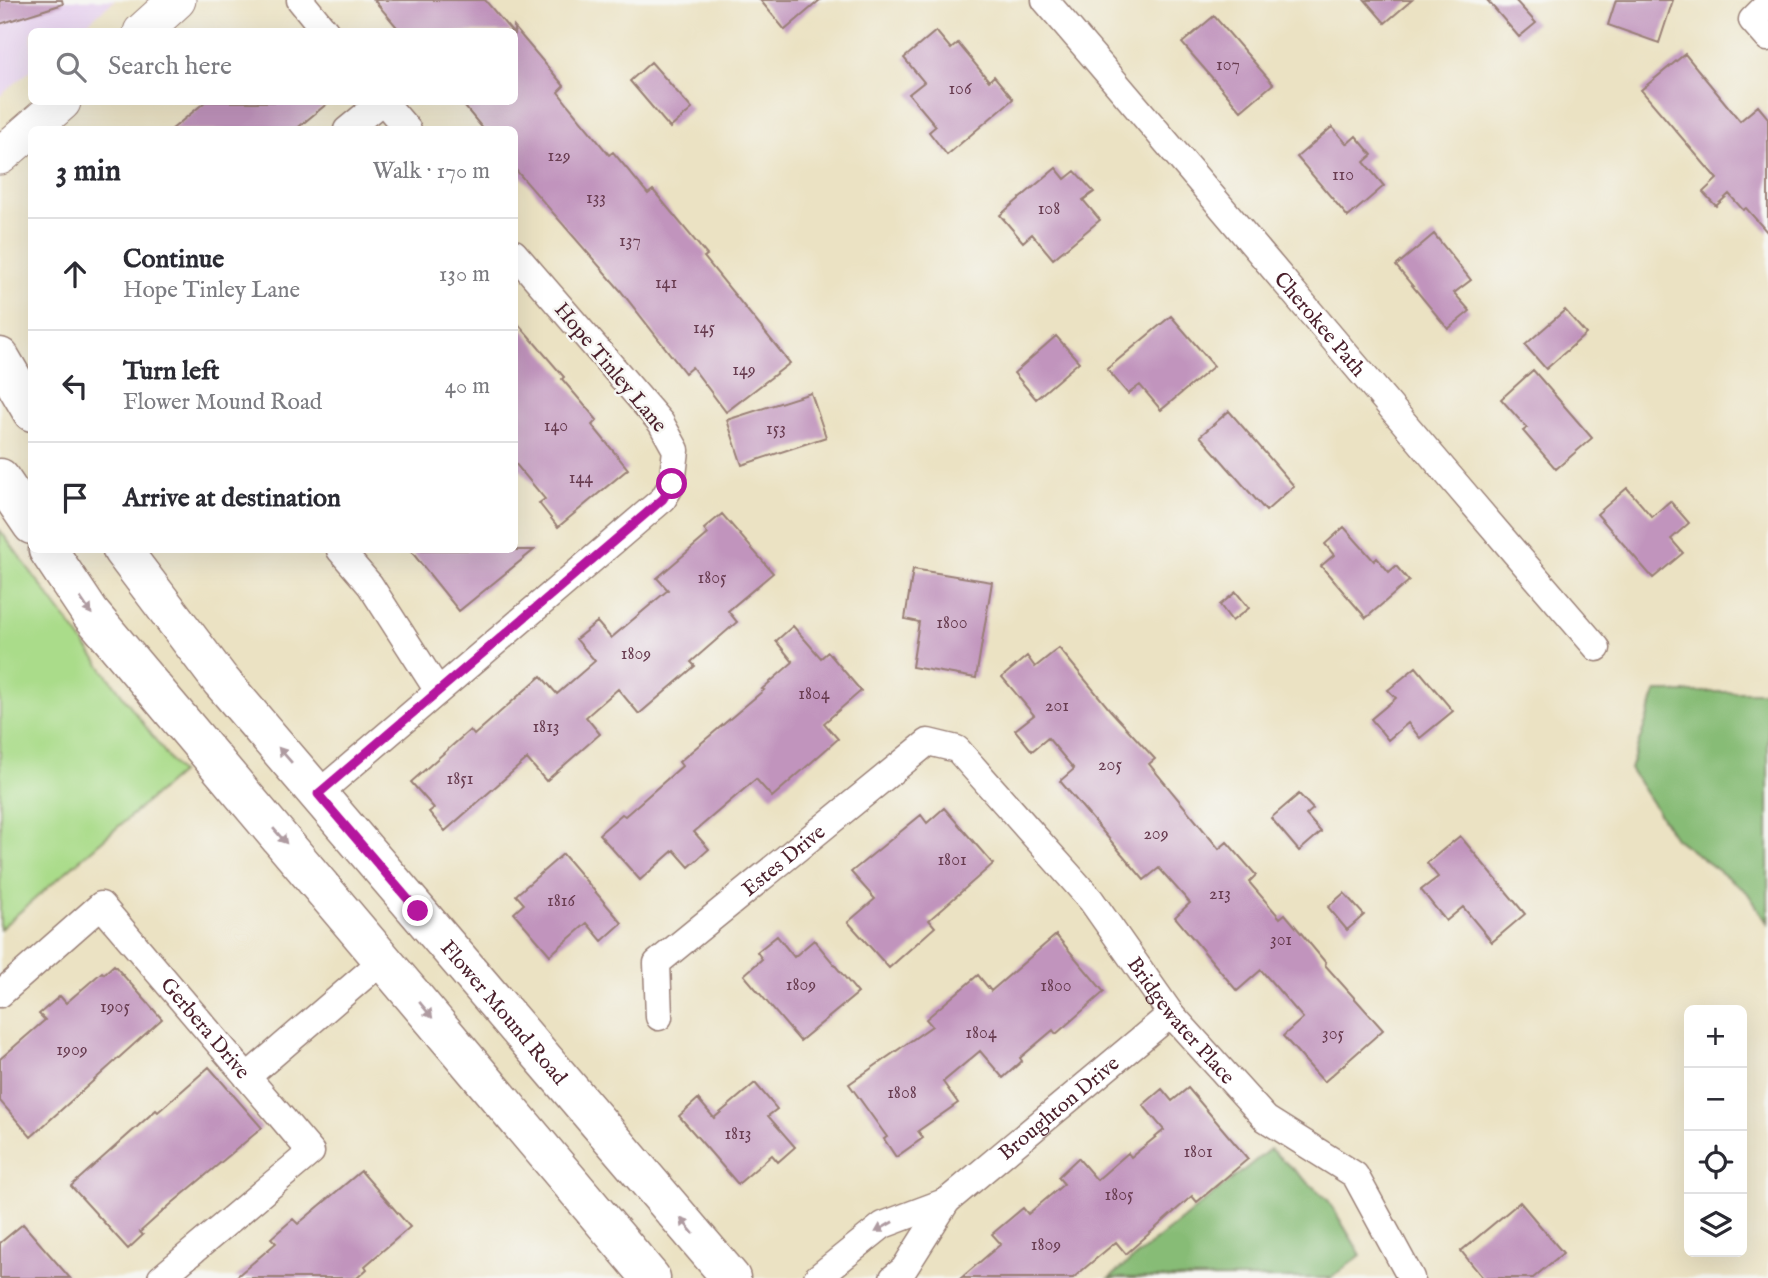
<!DOCTYPE html>
<meta charset="utf-8">
<style>
body{margin:0;font-family:"IM FELL English",serif;background:#f2f2f3;color:#2b2b33}
.controls{position:absolute;right:21px;bottom:21px;display:grid;overflow:hidden;border-radius:10px;box-shadow:0 7px 28px #0002}
.controls button{width:63px;height:63px;display:grid;place-items:center;padding:0;border:0;border-bottom:2px solid #e1e1e2;background:#fff;color:#2b2b33;font:35px sans-serif}
.stop{position:absolute;width:21px;height:21px;margin:-16px;border:5px solid #b5179e;border-radius:50%;background:#fff}
.stop.end{background:#b5179e;border-color:#fff;box-shadow:0 2px 7px #0008}
.list{margin:0;padding:0;list-style:none}
h2{display:flex;justify-content:space-between;align-items:center;height:91px;margin:0;padding:0 28px;font-size:30px}
h2 small{font-size:23px;font-weight:400;color:#7c7c81}
.list li{display:grid;grid-template-columns:46px 1fr auto;gap:21px;align-items:center;box-sizing:border-box;height:112px;padding:0 28px;border-top:2px solid #e1e1e2}
.list b{display:block;font-size:26px;white-space:nowrap}
.list p{margin:0;font-size:23px;white-space:nowrap;color:#7c7c81}
.list em{font-size:23px;font-style:normal;color:#7c7c81}
.icon{flex:none;width:38px;height:38px;fill:none;stroke:currentColor;stroke-width:2;stroke-linecap:round;stroke-linejoin:round}
.map{position:relative;flex:none;width:1768px;height:1278px;overflow:hidden}
.search{position:absolute;background:#fff;box-shadow:0 7px 28px #0002;left:28px;top:28px;width:490px;height:77px;display:flex;align-items:center;gap:18px;box-sizing:border-box;padding:0 24px;border-radius:10px;color:#7c7c81;font-size:26px}
.panel{position:absolute;background:#fff;box-shadow:0 7px 28px #0002;left:28px;top:126px;width:490px;height:427px;border-radius:10px}
.map>svg:first-child{display:block}
.built{fill:#e7d2ef}
.green{fill:#aadc8a;stroke:#7a7e5a;stroke-width:2}
.forest{fill:#87bc76;stroke:#686e50;stroke-width:2}
.building{fill:#c194bd}
.lines{fill:none;stroke-linecap:round;stroke-linejoin:round}
.street-casing{stroke:#9a8077;stroke-width:29}
.secondary-casing{stroke:#9a8077;stroke-width:39}
.primary-casing{stroke:#9a8077;stroke-width:41}
.street{stroke:#fff;stroke-width:26}
.secondary{stroke:#fff;stroke-width:37}
.primary{stroke:#fff;stroke-width:38}
.oneway{fill:#ae9aa0}
.route{stroke:#b5179e;stroke-width:9}
.labels{text-anchor:middle;stroke-width:5;stroke-linejoin:round;paint-order:stroke}
.number-label{font-size:18px;fill:#683c50}
.street-label{font-size:21px;fill:#4a1f2b;stroke:#f6f6f2}
</style>
<div class="map">
<svg width="1768" height="1278" viewBox="0 0 1768 1278">
<rect width="100%" height="100%" fill="#f6f6f2"/>
<filter id="ink" filterUnits="userSpaceOnUse"><feTurbulence type="fractalNoise" baseFrequency=".0143" numOctaves="2"/><feDisplacementMap in="SourceGraphic" scale="14" xChannelSelector="R" yChannelSelector="G"/><feConvolveMatrix kernelMatrix="1 2 1 2 8 2 1 2 1" color-interpolation-filters="sRGB"/></filter>
<filter id="wash" filterUnits="userSpaceOnUse"><feTurbulence type="fractalNoise" baseFrequency=".00686" numOctaves="4" result="noise"/><feDisplacementMap in="SourceGraphic" scale="28" xChannelSelector="R" yChannelSelector="G"/><feGaussianBlur stdDeviation="1.57" result="paint"/><feColorMatrix in="noise" values="0 0 0 0 0 0 0 0 0 0 0 0 0 0 0 0 0 1.4 0 .05"/><feComposite in="paint" operator="in"/></filter>
<g filter="url(#wash)">
<rect width="100%" height="100%" fill="#ebe2c3"/>
<path class="built" d="M0 0H115L78 31 32 32 31 70 0 96Z"/>
<path class="green" d="M0 530 180 773 0 929Z"/>
<path class="forest" d="M1656 692H1768V924L1747 892 1675 838 1630 769Z
M1270 1149 1328 1200 1361 1255 1331 1278H1109Z"/>
<g id="blocks">
<path class="building" d="M0 0H62L63 4 0 24Z
M374 0H485L512 32H401Z
M760 0H820L785 30Z
M1365 0H1412L1385 23Z
M1487 0H1515L1536 23 1519 37Z
M1616 0H1673L1659 43 1608 25Z
M1214 16 1273 84 1241 111 1182 43Z
M514 27 564 86 558 92 568 105 609 155 613 152 648 194 653 190 707 255 704 257 790 363 726 412 692 367 685 373 620 290 514 168V130H484L461 102H514Z
M936 31 951 49 958 43 989 81 994 76 1013 99 947 155 929 132 936 126 909 94 924 82 904 58Z
M1685 54 1740 121 1758 106 1768 118V233L1746 208 1743 210 1729 194 1716 206 1703 192 1717 179 1641 90Z
M651 62 692 109 670 128 630 81Z
M205 102H329L295 130H171Z
M1332 127 1347 144 1356 136 1372 155 1364 162 1384 186 1348 217 1297 157Z
M1056 168 1065 179 1075 171 1094 192 1083 200 1100 220 1053 259 1032 234 1023 242 1000 215Z
M1434 234 1471 280 1454 293 1470 311 1448 329 1396 266Z
M1565 310 1586 334 1546 369 1525 345Z
M1171 316 1214 366 1161 410 1140 385 1128 394 1107 369Z
M514 319 564 377 562 379 597 420 592 425 628 469 558 527 539 503 545 499 514 462Z
M1056 336 1079 362 1036 399 1014 373Z
M1533 370 1592 438 1556 469 1523 431 1527 428 1501 399Z
M811 393 826 437 742 465 727 420Z
M1229 411 1294 486 1266 511 1200 436Z
M1627 488 1652 517 1670 501 1689 523 1671 539 1683 553 1653 578 1597 514Z
M722 514 773 573 728 611 737 622 691 662 695 666 639 714 618 689 586 717 600 734 546 781 527 759 445 831 429 812 434 808 411 782 470 730 474 735 541 676 557 694 595 661 576 639 597 622 611 638 668 590 657 578 708 534 704 529Z
M1344 527 1374 561 1377 558 1389 572 1396 566 1409 581 1366 618 1321 566 1334 555 1325 544Z
M410 550H534L459 611Z
M913 569 992 582 976 678 912 667 919 622 905 619Z
M1236 592 1249 608 1232 621 1220 605Z
M793 626 821 658 828 652 861 691 824 723 838 739 772 797 756 779 694 832 709 849 689 867 674 850 640 880 599 834 622 814 625 816 682 766 679 762 764 690 762 689 793 662 776 641Z
M1059 648 1110 710 1155 759 1149 764 1219 849 1227 842 1256 875 1249 882 1280 918 1285 914 1326 963 1325 965 1383 1030 1324 1082 1283 1036 1303 1018 1261 970 1237 991 1175 917 1190 903 1159 868 1144 880 1060 781 1074 769 1048 738 1032 751 1015 730 1034 715 1002 677 1027 656 1035 667Z
M1416 667 1453 711 1420 738 1408 723 1388 740 1371 719 1396 698 1388 690Z
M1299 794 1313 809 1306 815 1321 832 1299 851 1271 818Z
M944 808 993 864 929 920 935 927 889 968 848 922 875 899 851 872 921 815 927 823Z
M1460 836 1525 914 1492 942 1463 907 1446 921 1421 890 1438 877 1427 863Z
M563 854 622 923 602 941 587 923 550 955 514 913 524 904 516 895Z
M1344 893 1364 915 1347 930 1328 907Z
M1056 935 1104 992 1056 1034 1053 1030 1020 1058 1022 1061 1003 1078 980 1051 943 1082 958 1103 918 1131 923 1138 896 1157 884 1139 887 1137 849 1084 932 1026 926 1019 978 975 991 991Z
M777 936 794 957 814 940 858 993 800 1041 744 975 762 959 757 952Z
M114 965 162 1019 31 1137 0 1101V1059L45 1020 39 1014 60 996 66 1003 102 972 104 974Z
M209 1067 262 1128 170 1205 140 1232 143 1235 128 1249 71 1186 156 1110 158 1112Z
M755 1083 777 1109 768 1116 795 1147 778 1162 772 1155 738 1184 679 1116 698 1099 714 1118Z
M1188 1088 1248 1159 1197 1202 1192 1196 1126 1254 1116 1242 1073 1278H961L1001 1244 992 1234 1023 1208 1028 1214 1064 1184 1058 1177 1078 1158 1097 1180 1128 1153 1131 1157 1164 1130 1143 1105 1162 1089 1172 1101Z
M361 1171 410 1227 365 1266 367 1269 357 1278H235L276 1243 271 1238 293 1219 298 1224Z
M1520 1202 1563 1253 1533 1278H1483L1461 1251Z
M23 1224 70 1278H0V1243Z"/>
</g>
</g>
<g filter="url(#ink)">
<use href="#blocks" fill-opacity="0" stroke="#9a8077" stroke-width="2"/>
<g class="lines">
<g class="street-casing">
<g id="street">
<path d="M300 0 326 32"/>
<path id="s1" d="M1045 0C1230 215 1411 434 1597 648"/>
<path d="M1768 4 1752 20 1768 38"/>
<path d="M384 102 408 130"/>
<path d="M347 130 381 102"/>
<path d="M340 550 370 585 438 691"/>
<path d="M318 794 663 499 672 484 676 450 661 423 514 253"/>
<path id="s2" d="M0 994 101 905 311 1152 161 1278"/>
<path id="s3" d="M659 1017 657 963 928 742 957 749 1091 900 1171 1014 1266 1119 1355 1175 1411 1278"/>
<path d="M247 1077 383 960"/>
<path d="M817 1278 883 1225 947 1201"/>
<path id="s4" d="M893 1278 904 1269 947 1201 1171 1014"/>
</g>
</g>
<g class="secondary-casing">
<path id="secondary" d="M142 32 177 0
M0 156 62 102"/>
</g>
<g class="primary-casing">
<g id="primary">
<path d="M0 357 32 412"/>
<path d="M0 478 32 525"/>
<path d="M48 550 90 613 651 1278"/>
<path id="s5" d="M122 550 221 681 731 1278"/>
</g>
</g>
<use href="#street" class="street"/>
<use href="#secondary" class="secondary"/>
<use href="#primary" class="primary"/>
</g>
<defs><path id="oneway-solid" d="M-6-.8H1V-3.2L6.5 0L1 3.2V.8H-6Z" transform="scale(1.75)"/></defs>
<g class="oneway">
<use href="#oneway-solid" transform="translate(86 606) rotate(55)"/>
<use href="#oneway-solid" transform="translate(285 755) rotate(-131)"/>
<use href="#oneway-solid" transform="translate(280 836) rotate(49)"/>
<use href="#oneway-solid" transform="translate(426 1010) rotate(50)"/>
<use href="#oneway-solid" transform="translate(687 1226) rotate(-130)"/>
<use href="#oneway-solid" transform="translate(884 1227) rotate(150)"/>
</g>
</g>
<g class="lines" filter="url(#ink)">
<path class="route" d="M418 911 318 794 663 499 672 484"/>
</g>
<g class="labels">
<g class="number-label">
<text x="1228" y="70">107</text>
<text x="960" y="94">106</text>
<text x="559" y="161">129</text>
<text x="1343" y="180">110</text>
<text x="596" y="203">133</text>
<text x="1049" y="214">108</text>
<text x="630" y="246">137</text>
<text x="666" y="288">141</text>
<text x="704" y="333">145</text>
<text x="744" y="375">149</text>
<text x="556" y="431">140</text>
<text x="776" y="434">153</text>
<text x="581" y="483">144</text>
<text x="712" y="583">1805</text>
<text x="952" y="628">1800</text>
<text x="636" y="659">1809</text>
<text x="814" y="699">1804</text>
<text x="1057" y="711">201</text>
<text x="546" y="732">1813</text>
<text x="1110" y="770">205</text>
<text x="460" y="784">1851</text>
<text x="1156" y="839">209</text>
<text x="952" y="865">1801</text>
<text x="1220" y="899">213</text>
<text x="561" y="906">1816</text>
<text x="1281" y="945">301</text>
<text x="801" y="990">1809</text>
<text x="1056" y="991">1800</text>
<text x="115" y="1012">1905</text>
<text x="981" y="1038">1804</text>
<text x="1333" y="1039">305</text>
<text x="72" y="1055">1909</text>
<text x="902" y="1098">1808</text>
<text x="738" y="1139">1813</text>
<text x="1198" y="1157">1801</text>
<text x="1119" y="1200">1805</text>
<text x="1046" y="1250">1809</text>
</g>
<g class="street-label">
<text dy="7" stroke="none"><textPath href="#s1" startOffset="425">Cherokee Path</textPath></text>
<text transform="translate(611 367) rotate(50)" y="7">Hope Tinley Lane</text>
<text dy="7" stroke="none"><textPath href="#s3" startOffset="217">Estes Drive</textPath></text>
<text dy="7" stroke="none"><textPath href="#s5" startOffset="600">Flower Mound Road</textPath></text>
<text dy="7" stroke="none"><textPath href="#s3" startOffset="786">Bridgewater Place</textPath></text>
<text dy="7" stroke="none"><textPath href="#s2" startOffset="296">Gerbera Drive</textPath></text>
<text dy="7" stroke="none"><textPath href="#s4" startOffset="240">Broughton Drive</textPath></text>
</g>
</g>
</svg>
<div class="controls">
<button>+</button>
<button>−</button>
<button><svg class="icon" aria-label="locate" viewBox="0 0 24 24"><circle cx="12" cy="12" r="6"/><path d="M12 2v4M12 18v4M2 12h4M18 12h4"/></svg></button>
<button><svg class="icon" aria-label="layers" viewBox="0 0 24 24"><path d="M12 4l9 5-9 5-9-5zM3 14l9 5 9-5"/></svg></button>
</div>
<div class="stop" style="left:672px;top:484px"></div>
<div class="stop end" style="left:418px;top:911px"></div>
<div class="search"><svg class="icon" aria-label="search" viewBox="0 0 24 24"><circle cx="10" cy="10" r="6"/><path d="M15 15l6 6"/></svg>Search here</div>
<section class="panel">
<h2>3 min<small>Walk · 170 m</small></h2>
<ul class="list">
<li><svg class="icon" aria-label="ahead" viewBox="0 0 24 24"><path d="M12 20V5M6 11l6-6 6 6"/></svg><div><b>Continue</b><p>Hope Tinley Lane</p></div><em>130 m</em></li>
<li><svg class="icon" aria-label="left" viewBox="0 0 24 24"><path d="M17 20v-9H6M10 6l-5 5 5 5"/></svg><div><b>Turn left</b><p>Flower Mound Road</p></div><em>40 m</em></li>
<li><svg class="icon" aria-label="arrive" viewBox="0 0 24 24"><path d="M6 21V4h12l-3 4 3 4H6"/></svg><div><b>Arrive at destination</b></div></li>
</ul>
</section>
</div>
